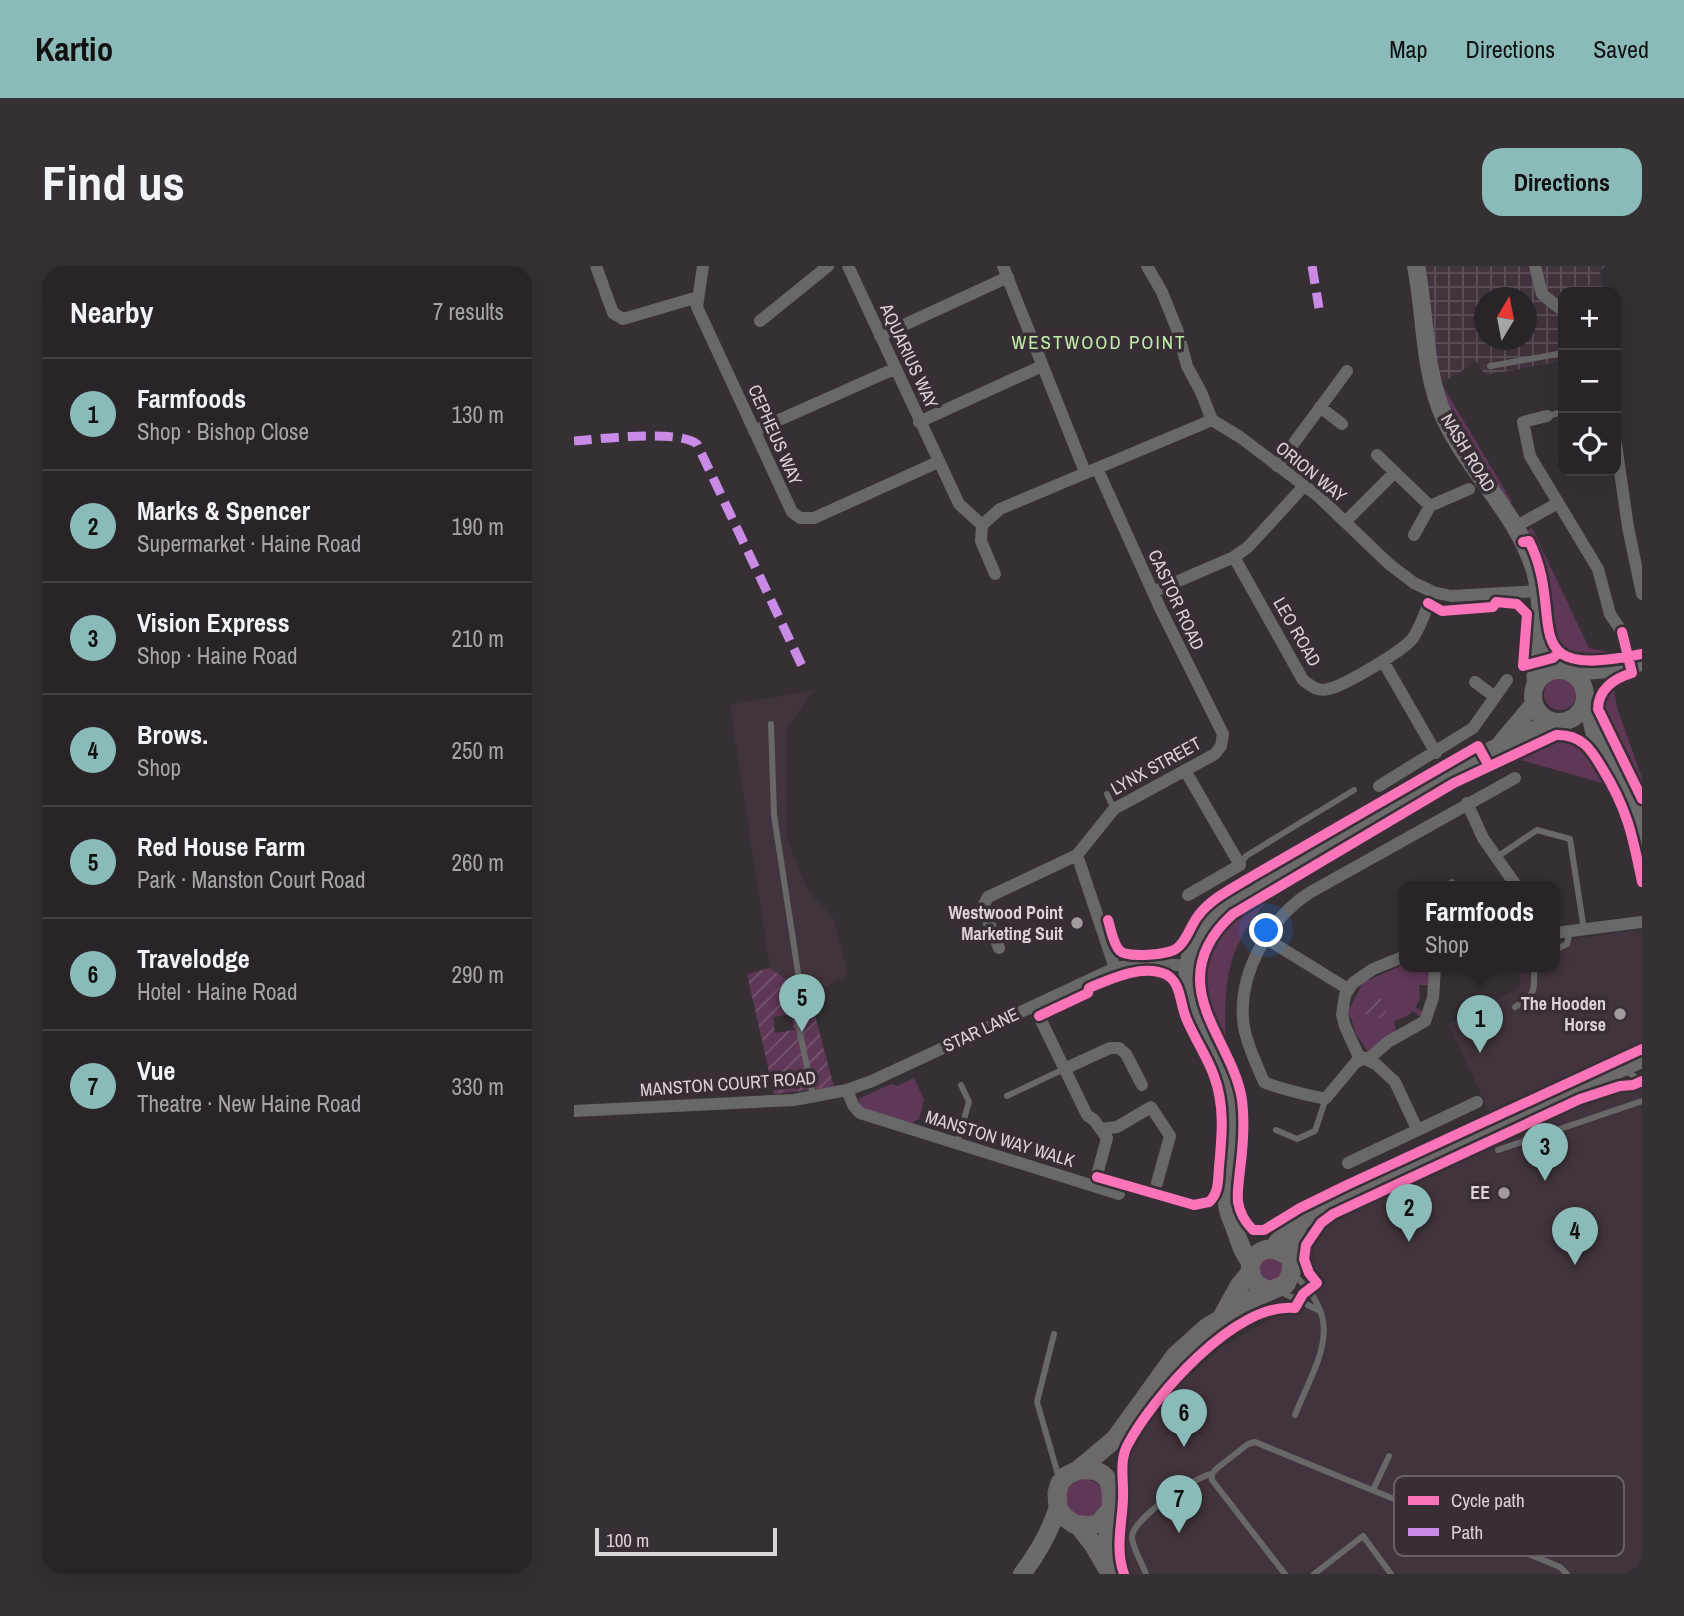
<!DOCTYPE html>
<meta charset="utf-8">
<style>
body{margin:0;font-family:"Archivo Narrow",sans-serif;background:#343033;color:#f1f3f6}
.controls{position:absolute;right:21px;top:21px;display:grid;overflow:hidden;border-radius:14px;box-shadow:0 7px 28px #0002}
.controls button{width:63px;height:63px;display:grid;place-items:center;padding:0;border:0;border-bottom:2px solid #444144;background:#282427;color:#f1f3f6;font:35px sans-serif}
.compass{position:absolute;left:900px;top:21px;width:63px;height:63px;border-radius:50%;background:#282427;box-shadow:0 7px 28px #0002;rotate:10deg}
.scale{position:absolute;left:21px;bottom:18px;width:182px;box-sizing:border-box;padding-left:7px;border:4px solid #dad4d8;border-top:0;font-size:19px;line-height:24px;white-space:nowrap;color:#dad4d8;-webkit-text-stroke:5px #382e35;paint-order:stroke}
.you{position:absolute;left:693px;top:665px;width:24px;height:24px;margin:-18px;border:5px solid #fff;border-radius:50%;background:#1a73e8;box-shadow:0 0 0 10px #1a73e833}
.badge{display:grid;place-items:center;width:46px;height:46px;border-radius:50%;background:#8bbbb9;color:#111;font-size:23px;font-weight:700}
.pin{position:absolute;translate:-50% -58px;filter:drop-shadow(0 2px 4px #0008)}
.pin::after{content:'';position:absolute;top:37px;width:24px;height:21px;background:inherit;clip-path:polygon(0 0,100% 0,50% 100%)}
.popup{position:absolute;left:825px;top:615px;width:161px;height:91px;box-sizing:border-box;display:grid;place-content:center;border-radius:14px;background:#282427;filter:drop-shadow(0 2px 5px #0005);font-size:23px;white-space:nowrap;color:#a5a4a7}
.popup b{font-size:26px;color:#f1f3f6}
.popup::after{content:'';position:absolute;left:50%;top:100%;margin-left:-14px;border:14px solid transparent;border-top-color:#282427}
.list{margin:0;padding:0;list-style:none}
h2{display:flex;justify-content:space-between;align-items:center;height:91px;margin:0;padding:0 28px;font-size:30px}
h2 small{font-size:23px;font-weight:400;color:#a5a4a7}
.list li{display:grid;grid-template-columns:46px 1fr auto;gap:21px;align-items:center;box-sizing:border-box;height:112px;padding:0 28px;border-top:2px solid #444144}
.list b{display:block;font-size:26px;white-space:nowrap}
.list p{margin:0;font-size:23px;white-space:nowrap;color:#a5a4a7}
.list em{font-size:23px;font-style:normal;color:#a5a4a7}
.icon{flex:none;width:38px;height:38px;fill:none;stroke:currentColor;stroke-width:2;stroke-linecap:round;stroke-linejoin:round}
.map{position:relative;flex:none;width:1068px;height:1308px;overflow:hidden;border-radius:21px}
header{display:flex;align-items:center;gap:42px;box-sizing:border-box;height:98px;padding:0 35px;background:#8bbbb9;color:#111}
header strong{font-size:33px}
nav{display:flex;gap:38px;margin-inline-start:auto;font-size:24px}
.intro{display:flex;align-items:center;justify-content:space-between;box-sizing:border-box;height:168px;padding:0 42px}
h1{margin:0;font-size:49px}
.button{padding:18px 32px;border-radius:21px;background:#8bbbb9;color:#111;font-size:24px;font-weight:700}
main{display:flex;gap:42px;padding:0 42px}
aside{flex:1;background:#282427;border-radius:21px;box-shadow:0 7px 28px #0002}
.map>svg:first-child{display:block}
.built{fill:#42343e}
.industrial{fill:url(#industrial-grid);fill-rule:evenodd}
.green{fill:#603857}
.garden{fill:url(#garden-furrows);fill-rule:evenodd}
.lines{fill:none;stroke-linecap:round;stroke-linejoin:round}
.lane{stroke:#696868;stroke-width:6}
.street{stroke:#696868;stroke-width:12}
.secondary{stroke:#6c6b6b;stroke-width:18}
.primary{stroke:#6b696a;stroke-width:19}
.quiet{stroke:#ca8be6;stroke-width:9;stroke-dasharray:18 9;stroke-linecap:butt}
.cycleway-casing{stroke:#382e35;stroke-width:15}
.cycleway{stroke:#fb73b8;stroke-width:10}
.poi-dot{fill:#a19b9f;stroke:#382e35;stroke-width:2.5}
.labels{text-anchor:middle;stroke-width:7;stroke-linejoin:round;paint-order:stroke}
.street-label{font-size:18px;fill:#dad4d8;stroke:#382e35}
.poi-label{font-size:18px;font-weight:bold;fill:#dad4d8;stroke:#382e35;text-anchor:end}
.neighbourhood-label{font-size:19px;letter-spacing:2px;fill:#bfeca9;stroke:#382e35}
.key{fill:#382e35;stroke:#696066;stroke-width:2}
.key-label{font-size:19px;fill:#dad4d8}
</style>
<header>
<strong>Kartio</strong>
<nav><a>Map</a><a>Directions</a><a>Saved</a></nav>
</header>
<div class="intro"><h1>Find us</h1><a class="button">Directions</a></div>
<main>
<aside>
<h2>Nearby<small>7 results</small></h2>
<ul class="list">
<li><span class="badge">1</span><div><b>Farmfoods</b><p>Shop · Bishop Close</p></div><em>130 m</em></li>
<li><span class="badge">2</span><div><b>Marks &amp; Spencer</b><p>Supermarket · Haine Road</p></div><em>190 m</em></li>
<li><span class="badge">3</span><div><b>Vision Express</b><p>Shop · Haine Road</p></div><em>210 m</em></li>
<li><span class="badge">4</span><div><b>Brows.</b><p>Shop</p></div><em>250 m</em></li>
<li><span class="badge">5</span><div><b>Red House Farm</b><p>Park · Manston Court Road</p></div><em>260 m</em></li>
<li><span class="badge">6</span><div><b>Travelodge</b><p>Hotel · Haine Road</p></div><em>290 m</em></li>
<li><span class="badge">7</span><div><b>Vue</b><p>Theatre · New Haine Road</p></div><em>330 m</em></li>
</ul>
</aside>
<div class="map">
<svg width="1068" height="1308" viewBox="0 0 1068 1308">
<defs>
<pattern id="industrial-grid" width="8" height="8" patternUnits="userSpaceOnUse" patternTransform="scale(1.75)"><rect width="8" height="8" fill="#42343e"/><path d="M0 4h8M4 0v8" fill="none" stroke="#5d5059"/></pattern>
<pattern id="garden-furrows" width="10" height="10" patternUnits="userSpaceOnUse" patternTransform="scale(1.75)"><rect width="10" height="10" fill="#603857"/><path d="M-1 1l2-2M0 10L10 0M9 11l2-2" fill="none" stroke="#76546e"/></pattern>
</defs>
<rect width="100%" height="100%" fill="#363034"/>
<path class="built" d="M240 424 212 463V571L235 627 260 653 274 708 236 731 196 702 156 439Z
M1061 664 1062 667H1068V779L917 850 874 758 944 723 946 719 944 701H981V676Z
M1068 813V1308H553L543 1271 549 1179 576 1144 649 1080 710 1045 727 1049 746 1018 737 1008 734 995 736 981 744 967 762 953 852 905 956 857Z"/>
<path class="industrial" d="M847 0H1031L1026 5 1029 26H989V95L911 109 903 96 867 117ZM911 32H953V74H911Z"/>
<path class="green" d="M867 117 938 236 932 239 872 144Z
M958 262 1015 382 1035 386 1034 389C1019 397 992 391 981 377L953 265Z
M970 428a16 16 0 1 1 32 0a16 16 0 1 1-32 0Z
M1044 416 1040 424 1043 442 1068 512V520L1061 511 1027 438 1028 431Z
M991 472 1010 480 1035 519 947 494 944 488 972 475Z
M704 624C653 675 649 711 652 780 644 764 634 748 630 730 617 674 663 648 704 624Z
M831 698V701H856L854 719H845L846 731 842 741 849 746 846 751 839 745 832 751 820 755 822 766 794 786 782 768 777 752 773 749 774 742 777 740 790 714H795Z
M340 812 350 834 345 853 336 858 288 842 284 833 317 818 323 820Z
M691 991 707 995 710 1009 694 1018 682 1000Z
M492 1232a19 19 0 1 1 38 0a19 19 0 1 1-38 0Z"/>
<path class="garden" d="M196 702 236 731 260 821 200 828 173 708ZM217 748 220 764 201 767 199 751Z
M790 742a11 11 0 1 1 22 0a11 11 0 1 1-22 0Z"/>
<g class="lines">
<path class="lane" d="M916 100 989 87
M973 150 989 146
M197 458 200 549 225 713 219 734 239 829
M533 528 540 543
M923 591 963 564 996 573 1010 664
M666 599 672 590 780 524
M870 621 878 616 882 621
M981 684 993 678 996 665
M941 741C963 728 960 725 960 701
M1052 805 1068 815
M433 830 490 803
M702 864 723 873 741 865 752 832
M383 877 395 836 387 819
M924 884 1068 835
M719 1008C774 1056 743 1094 721 1149
M705 1025 744 1044
M480 1068 463 1136 485 1212
M799 1224 815 1190
M941 1282 954 1250
M572 1308C568 1297 559 1283 558 1272 556 1254 622 1210 638 1208
M711 1308 638 1214V1208L642 1203 674 1178 681 1176 974 1296 986 1301 993 1308
M740 1308 789 1270 817 1308"/>
<path class="street" d="M22 0 39 47 49 53 124 31
M129 0 123 41 218 246 226 252H240L364 196
M274 0 385 238 408 259
M429 0 511 206
M573 0 588 26 604 66 613 100 627 126 638 154 666 171 744 230 815 298 840 317 859 326 877 330 965 325
M961 0 968 28 989 45
M186 55 254 0
M306 70 434 11
M746 141 768 158
M973 150 949 156 956 190 1024 303 1036 348 1048 366
M345 156 468 100
M180 165 320 103
M1042 178 1054 261 1068 328
M803 189 856 240
M703 200 773 105
M771 256 821 206
M941 261 984 237
M840 269 856 240 895 223
M660 291 729 414C737 420 744 426 754 423 770 420 829 385 839 372 848 358 853 341 859 326
M421 308 407 275 408 259 426 243 638 154
M579 326 660 291 674 281 730 220
M809 395 862 487
M901 416 921 431
M612 506 666 599 614 629
M805 520 899 462 933 414
M893 537 909 572 943 621
M503 589 541 702
M981 667 1068 656
M691 672 774 723
M425 682 410 645 409 640 414 631 503 589 540 543 641 488 647 480 649 468 587 344 523 202
M831 690 799 703 779 717 771 729 768 749 771 760 784 789 803 799 821 816 843 863
M861 701 859 732 851 755 814 776 798 790 782 796 752 832C746 833 697 820 690 816 683 799 673 779 670 761 662 710 694 654 735 627L941 512
M460 740 513 849 520 854 533 872 520 920
M490 803 536 782H545L552 788 568 819
M273 824 279 839 286 847 545 928
M0 845 220 834 273 824 298 815 541 702 573 697 614 700
M527 863 543 861 577 841 596 870 583 917
M774 897 903 836"/>
<path class="secondary" d="M842 0C852 50 849 106 871 153 896 206 944 248 961 305 966 323 967 345 966 364 965 384 960 395 962 417
M966 365 979 392 990 404
M959 430a26 26 0 1 1 52 0a26 26 0 1 1-52 0Z
M997 406 1035 403 1068 396
M1012 431 1021 469 1061 544 1068 571
M928 476 960 438
M677 997C669 988 667 980 663 969 660 958 654 950 653 938 650 907 663 875 659 843 653 796 613 759 613 712 614 680 631 655 656 636 743 584 830 532 920 483 938 473 958 467 977 455
M448 1308C464 1287 476 1266 484 1241"/>
<path class="primary" d="M699 983C713 961 737 948 759 935L1068 792
M694 1024C681 1020 674 1011 677 997 683 983 697 979 710 988
M648 1051 665 1020 676 1007
M504 1204C553 1199 534 1247 534 1275 534 1286 536 1297 537 1308
M538 1242 525 1257 516 1260 500 1258 489 1250 484 1241 483 1227 486 1217 492 1210 504 1204 541 1173 601 1090 632 1062 682 1031 712 1018 717 1007 718 978 725 957
M504 1259 519 1278 534 1304"/>
<path class="quiet" d="M738 0 745 42
M0 175C27 173 103 163 123 178L229 402"/>
<g class="cycleway-casing">
<path id="cycleway" d="M949 276 955 275C994 351 935 416 1068 388
M854 337 868 345 919 341 922 336 943 338 953 348 949 400 979 392 985 386
M1048 366 1058 407C1041 412 1024 423 1024 443L1068 533
M1068 616C1059 571 1053 542 1028 502 1017 483 1007 468 982 469L880 517 659 648C640 665 626 687 626 713 626 754 662 792 668 834 671 857 669 881 666 904 665 914 663 926 664 936 666 948 671 956 679 964H690L726 942 773 919 1068 783
M534 654C537 663 539 678 546 685 553 692 596 689 603 682 613 675 616 660 624 650 636 633 659 622 677 611L904 480 915 500
M465 750 514 727 515 722C536 713 570 697 593 709 607 717 606 738 612 752 620 772 633 790 640 810 651 840 648 870 645 901 644 914 645 927 635 936L620 939 523 911
M550 1308C541 1283 548 1258 549 1233 550 1216 545 1196 553 1180 578 1132 662 1035 721 1042L729 1028 743 1017 735 1007 730 993 732 979 747 957 759 948 1006 833 1046 820 1059 819 1068 815"/>
</g>
<use href="#cycleway" class="cycleway"/>
</g>
<g class="poi-dot">
<circle cx="503" cy="657" r="7"/>
<circle cx="1046" cy="748" r="7"/>
<circle cx="930" cy="927" r="7"/>
</g>
<g class="labels">
<g class="street-label">
<text transform="translate(335 90) rotate(65)" y="6">AQUARIUS WAY</text>
<text transform="translate(201 169) rotate(66)" y="6">CEPHEUS WAY</text>
<text transform="translate(894 187) rotate(59)" y="6">NASH ROAD</text>
<text transform="translate(737 206) rotate(39)" y="6">ORION WAY</text>
<text transform="translate(602 334) rotate(65)" y="6">CASTOR ROAD</text>
<text transform="translate(723 366) rotate(60)" y="6">LEO ROAD</text>
<text transform="translate(582 500) rotate(-29)" y="6">LYNX STREET</text>
<text transform="translate(407 764) rotate(-25)" y="6">STAR LANE</text>
<text transform="translate(154 818) rotate(-4)" y="6">MANSTON COURT ROAD</text>
<text transform="translate(426 873) rotate(17)" y="6">MANSTON WAY WALK</text>
</g>
<g class="poi-label">
<text x="489" y="653">Westwood Point<tspan x="489" dy="21">Marketing Suit</tspan></text>
<text x="1032" y="744">The Hooden<tspan x="1032" dy="21">Horse</tspan></text>
<text x="916" y="933">EE</text>
</g>
<g class="neighbourhood-label">
<text x="525" y="83">WESTWOOD POINT</text>
</g>
</g>
<rect x="820" y="1210" width="230" height="80" rx="10" class="key"/>
<rect x="834" y="1230" width="31" height="9" fill="#fb73b8"/>
<rect x="834" y="1262" width="31" height="8" fill="#ca8be6"/>
<g class="key-label">
<text x="877" y="1241">Cycle path</text>
<text x="877" y="1273">Path</text>
</g>
</svg>
<div class="controls">
<button>+</button>
<button>−</button>
<button><svg class="icon" aria-label="locate" viewBox="0 0 24 24"><circle cx="12" cy="12" r="6"/><path d="M12 2v4M12 18v4M2 12h4M18 12h4"/></svg></button>
</div>
<svg class="compass" viewBox="-18 -18 36 36"><path d="M0-13l5 13h-10z" fill="#e53935"/><path d="M0 13l5-13h-10z" fill="#a5a4a7"/></svg>
<div class="scale">100 m</div>
<div class="you"></div>
<div class="pin badge" style="left:906px;top:787px">1</div>
<div class="popup"><b>Farmfoods</b>Shop</div>
<div class="pin badge" style="left:835px;top:976px">2</div>
<div class="pin badge" style="left:971px;top:915px">3</div>
<div class="pin badge" style="left:1001px;top:999px">4</div>
<div class="pin badge" style="left:228px;top:766px">5</div>
<div class="pin badge" style="left:610px;top:1181px">6</div>
<div class="pin badge" style="left:605px;top:1267px">7</div>
</div>
</main>
